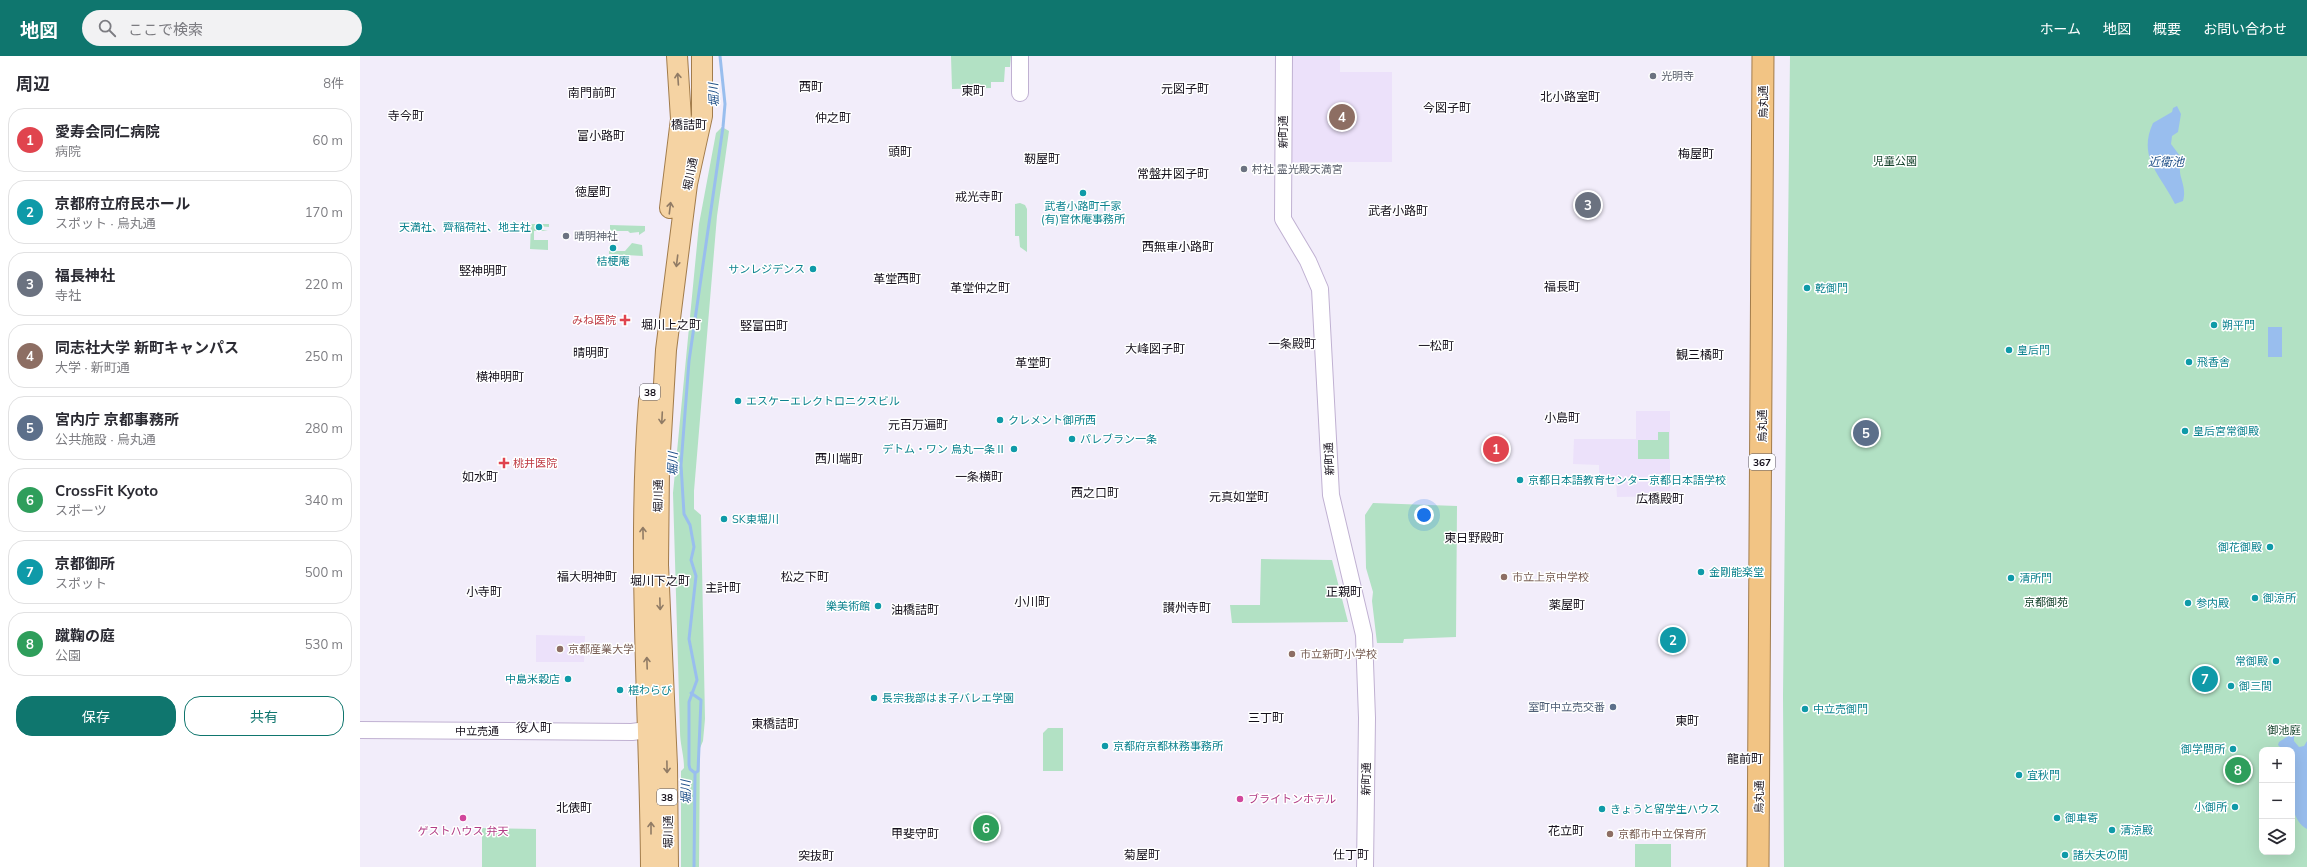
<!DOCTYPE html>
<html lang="ja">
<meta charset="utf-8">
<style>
body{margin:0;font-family:Mulish,"Noto Sans JP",sans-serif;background:#f2f2f3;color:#2b2b33}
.controls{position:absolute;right:12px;bottom:12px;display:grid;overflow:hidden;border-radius:8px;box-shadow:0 4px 16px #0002}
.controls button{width:36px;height:36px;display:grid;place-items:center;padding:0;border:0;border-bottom:1px solid #e1e1e2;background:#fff;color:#2b2b33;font:20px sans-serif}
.you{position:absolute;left:1064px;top:459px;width:14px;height:14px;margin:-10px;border:3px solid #fff;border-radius:50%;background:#1a73e8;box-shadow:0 0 0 6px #1a73e833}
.badge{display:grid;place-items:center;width:26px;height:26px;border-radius:50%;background:#0f766e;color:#fff;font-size:13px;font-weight:700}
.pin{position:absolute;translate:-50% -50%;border:2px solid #fff;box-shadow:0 1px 4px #0006}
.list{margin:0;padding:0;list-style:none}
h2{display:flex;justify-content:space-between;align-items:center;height:52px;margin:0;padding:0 16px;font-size:17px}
h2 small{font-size:13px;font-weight:400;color:#7c7c81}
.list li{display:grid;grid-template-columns:26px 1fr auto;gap:12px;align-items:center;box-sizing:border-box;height:64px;margin:0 8px 8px;padding:0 8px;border:1px solid #e1e1e2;border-radius:16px}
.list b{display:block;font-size:15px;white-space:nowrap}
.list p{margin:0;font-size:13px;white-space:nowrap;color:#7c7c81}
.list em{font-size:13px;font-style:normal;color:#7c7c81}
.actions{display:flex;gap:8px;padding:12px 16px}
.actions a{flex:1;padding:9px 0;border:1px solid #0f766e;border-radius:16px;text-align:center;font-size:14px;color:#0f766e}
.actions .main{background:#0f766e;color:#fff}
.icon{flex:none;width:22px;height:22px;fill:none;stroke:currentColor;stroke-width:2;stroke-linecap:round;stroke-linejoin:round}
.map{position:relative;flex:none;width:1947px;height:811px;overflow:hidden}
header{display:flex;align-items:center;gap:24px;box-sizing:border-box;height:56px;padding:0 20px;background:#0f766e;color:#fff}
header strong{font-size:19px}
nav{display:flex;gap:22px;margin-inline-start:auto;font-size:14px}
.search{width:280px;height:36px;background:#f2f2f3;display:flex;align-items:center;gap:10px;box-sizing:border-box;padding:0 14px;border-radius:22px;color:#7c7c81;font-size:15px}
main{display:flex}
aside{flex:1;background:#fff}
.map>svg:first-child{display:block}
.built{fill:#ece1fa}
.green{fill:#b2e1c4;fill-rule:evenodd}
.water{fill:#99beee}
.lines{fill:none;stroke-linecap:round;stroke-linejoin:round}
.stream{stroke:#99beee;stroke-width:3}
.tertiary-casing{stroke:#c0b1d2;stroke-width:18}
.primary-casing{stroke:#a27c4b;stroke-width:22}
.trunk-casing{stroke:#a27c4b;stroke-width:23}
.tertiary{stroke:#fff;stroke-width:16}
.primary{stroke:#f5d3a3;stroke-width:20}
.trunk{stroke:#f2c484;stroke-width:21}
.oneway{stroke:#907b65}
.worship-dot{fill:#6b7280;stroke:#fff;stroke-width:1.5}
.culture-dot{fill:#0f9aa8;stroke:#fff;stroke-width:1.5}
.health-dot{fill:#e0444e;stroke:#fff;stroke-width:1.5}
.education-dot{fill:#8d6e63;stroke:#fff;stroke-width:1.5}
.service-dot{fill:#5c6f8a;stroke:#fff;stroke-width:1.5}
.hotel-dot{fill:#d1479c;stroke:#fff;stroke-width:1.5}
.labels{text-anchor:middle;stroke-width:3;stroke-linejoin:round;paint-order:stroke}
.shield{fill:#fff;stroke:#5a575f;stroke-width:1}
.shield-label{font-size:10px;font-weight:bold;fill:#140f1a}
.worship-label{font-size:11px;fill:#5b616d;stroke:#fff;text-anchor:start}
.street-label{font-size:11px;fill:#140f1a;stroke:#fff}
.park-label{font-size:11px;fill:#14422b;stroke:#fff}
.culture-label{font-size:11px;fill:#0d838f;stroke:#fff;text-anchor:start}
.health-label{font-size:11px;fill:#be3a42;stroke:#fff;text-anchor:end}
.education-label{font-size:11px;fill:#785e54;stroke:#fff;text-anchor:start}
.service-label{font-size:11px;fill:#4e5e75;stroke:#fff;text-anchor:end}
.hotel-label{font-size:11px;fill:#b23c85;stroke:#fff;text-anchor:start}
.neighbourhood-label{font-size:12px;fill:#140f1a;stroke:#fff}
.water-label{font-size:12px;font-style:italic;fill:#1f4f88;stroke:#fff}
</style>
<header>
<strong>地図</strong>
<div class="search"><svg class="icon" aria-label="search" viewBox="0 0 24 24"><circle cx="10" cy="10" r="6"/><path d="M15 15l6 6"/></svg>ここで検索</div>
<nav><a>ホーム</a><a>地図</a><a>概要</a><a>お問い合わせ</a></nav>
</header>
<main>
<aside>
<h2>周辺<small>8件</small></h2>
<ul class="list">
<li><span class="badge" style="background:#e0444e">1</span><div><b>愛寿会同仁病院</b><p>病院</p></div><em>60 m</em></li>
<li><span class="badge" style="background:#0f9aa8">2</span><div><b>京都府立府民ホール</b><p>スポット · 烏丸通</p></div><em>170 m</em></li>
<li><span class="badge" style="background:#6b7280">3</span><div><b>福長神社</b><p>寺社</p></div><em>220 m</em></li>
<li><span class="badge" style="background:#8d6e63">4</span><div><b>同志社大学 新町キャンパス</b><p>大学 · 新町通</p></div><em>250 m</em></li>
<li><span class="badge" style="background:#5c6f8a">5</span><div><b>宮内庁 京都事務所</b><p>公共施設 · 烏丸通</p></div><em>280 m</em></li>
<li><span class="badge" style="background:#2e9e5b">6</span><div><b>CrossFit Kyoto</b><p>スポーツ</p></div><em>340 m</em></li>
<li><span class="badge" style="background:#0f9aa8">7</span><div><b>京都御所</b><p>スポット</p></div><em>500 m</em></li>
<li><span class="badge" style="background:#2e9e5b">8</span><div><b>蹴鞠の庭</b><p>公園</p></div><em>530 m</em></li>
</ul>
<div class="actions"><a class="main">保存</a><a>共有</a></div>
</aside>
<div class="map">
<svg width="1947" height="811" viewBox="0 0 1947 811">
<rect width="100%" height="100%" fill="#f2edfa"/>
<path class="built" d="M931 0H980V16H1032V106H931Z
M1276 355H1310V440L1257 441 1256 425 1239 424V409L1213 408 1214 383H1276Z
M176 579 225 580 224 606H176Z"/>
<path class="green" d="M591 0H651L650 11H645L644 26H631V32L592 33Z
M1430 0H1947V811H1424L1423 640ZM1902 694H1932V796H1902Z
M362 71 369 75 357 160 334 435V453L341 459 345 663 343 685 340 692 339 811H321V715L324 712C324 698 320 689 320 675L313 437 339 168 356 77Z
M660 147 665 149 667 153V196L660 191 659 180H655V148Z
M171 168H189V171L177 170V173L188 175H174V184H188V194L170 193Z
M250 169 285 170V175L279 179V176L270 177 268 175H250Z
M272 187 282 189 283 200 249 198V195H265Z
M1298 376H1309V403H1278V384H1298Z
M1013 447 1097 450 1096 581 1044 583 1043 587H1017L1012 545 1013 536 1006 512 1005 459Z
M901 503 972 504 988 566 872 567 870 549H900Z
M688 672H703V715H683V677Z
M122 772 176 773V811H122Z
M1275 788H1311V811H1275Z"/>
<path class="water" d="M1817 50 1821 58 1818 76 1812 80 1811 88 1823 104C1814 118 1828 127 1823 145L1815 148C1801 119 1777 102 1793 67L1812 56 1813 52Z
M1908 271H1922V301H1908Z
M1928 680H1934V685L1939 691 1944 690 1947 685V773C1924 760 1932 717 1932 694H1923L1918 689 1919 686Z"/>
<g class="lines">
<path class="stream" d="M331 637 341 644 338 715 335 717
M334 811 335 717 330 713 329 709V646L337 624 329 583 336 520 331 504 334 491 330 469 324 458 321 409 329 305 363 71 365 48 360 0"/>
<g class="tertiary-casing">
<path id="tertiary" d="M660 0V37
M924 0 923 163 948 205 960 233 971 439 1004 579 1007 662 1005 811
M0 674 272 676 300 672"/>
</g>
<g class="primary-casing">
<path id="primary" d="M310 152 321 63 317 0
M289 345C277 500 290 656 291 811
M308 811 307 709 298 509 299 413 306 294 327 128 342 60V0"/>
</g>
<g class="trunk-casing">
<path id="trunk" d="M1398 811 1403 0"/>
</g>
<use href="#tertiary" class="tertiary"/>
<use href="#primary" class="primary"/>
<use href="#trunk" class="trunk"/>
</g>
<defs><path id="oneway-shaft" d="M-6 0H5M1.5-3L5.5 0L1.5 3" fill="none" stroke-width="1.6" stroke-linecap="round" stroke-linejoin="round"/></defs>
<g class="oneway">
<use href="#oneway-shaft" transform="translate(318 23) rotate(-94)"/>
<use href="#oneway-shaft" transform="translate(310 152) rotate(-83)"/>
<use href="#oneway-shaft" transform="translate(317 205) rotate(97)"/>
<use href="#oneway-shaft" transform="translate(302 362) rotate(93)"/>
<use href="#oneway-shaft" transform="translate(283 477) rotate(-91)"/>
<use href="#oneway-shaft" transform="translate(300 548) rotate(88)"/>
<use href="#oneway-shaft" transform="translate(287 607) rotate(-92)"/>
<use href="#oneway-shaft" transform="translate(307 711) rotate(89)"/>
<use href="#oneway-shaft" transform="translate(291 772) rotate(-90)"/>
</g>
<g class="worship-dot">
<circle cx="1293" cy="20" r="4"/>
<circle cx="884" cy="113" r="4"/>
<circle cx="206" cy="180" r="4"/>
</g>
<g class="culture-dot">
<circle cx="723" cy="137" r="4"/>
<circle cx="179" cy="171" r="4"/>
<circle cx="253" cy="192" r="4"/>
<circle cx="453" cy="213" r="4"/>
<circle cx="1447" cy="232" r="4"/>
<circle cx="1854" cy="269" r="4"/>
<circle cx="1649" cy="294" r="4"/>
<circle cx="1829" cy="306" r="4"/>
<circle cx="378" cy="345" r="4"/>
<circle cx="640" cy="364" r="4"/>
<circle cx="1825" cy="375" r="4"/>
<circle cx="712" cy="383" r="4"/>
<circle cx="654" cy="393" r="4"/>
<circle cx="1160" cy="424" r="4"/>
<circle cx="364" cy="463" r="4"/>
<circle cx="1910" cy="491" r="4"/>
<circle cx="1341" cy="516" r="4"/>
<circle cx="1651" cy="522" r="4"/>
<circle cx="1895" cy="542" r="4"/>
<circle cx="1828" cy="547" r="4"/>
<circle cx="518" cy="550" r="4"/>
<circle cx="1916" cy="605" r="4"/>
<circle cx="208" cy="623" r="4"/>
<circle cx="1871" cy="630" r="4"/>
<circle cx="260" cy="634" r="4"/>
<circle cx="514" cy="642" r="4"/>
<circle cx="1445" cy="653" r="4"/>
<circle cx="745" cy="690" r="4"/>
<circle cx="1873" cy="693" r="4"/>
<circle cx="1659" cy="719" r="4"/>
<circle cx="1875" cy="751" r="4"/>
<circle cx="1242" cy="753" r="4"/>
<circle cx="1697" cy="762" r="4"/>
<circle cx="1752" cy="774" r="4"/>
<circle cx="1705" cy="799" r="4"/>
</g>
<g class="health-dot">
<path d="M263 258h4v4h4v4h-4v4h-4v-4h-4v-4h4z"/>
<path d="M142 401h4v4h4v4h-4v4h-4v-4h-4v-4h4z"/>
</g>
<g class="education-dot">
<circle cx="1144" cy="521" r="4"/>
<circle cx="200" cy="593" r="4"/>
<circle cx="932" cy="598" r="4"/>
<circle cx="1250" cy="778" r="4"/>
</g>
<circle class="service-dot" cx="1253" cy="651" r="4"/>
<g class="hotel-dot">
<circle cx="880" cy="743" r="4"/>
<circle cx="103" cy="762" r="4"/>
</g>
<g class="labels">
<g class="shield">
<rect x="280" y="328" width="20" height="16" rx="3"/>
<rect x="1389" y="398" width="26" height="16" rx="3"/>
<rect x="297" y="733" width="20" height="16" rx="3"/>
</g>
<g class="shield-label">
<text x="290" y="340">38</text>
<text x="1402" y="410">367</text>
<text x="307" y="745">38</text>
</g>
<g class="worship-label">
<text x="1301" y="24">光明寺</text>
<text x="892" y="117">村社 霊光殿天満宮</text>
<text x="214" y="184">晴明神社</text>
</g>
<g class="street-label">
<text transform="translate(1403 46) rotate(-90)" y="4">烏丸通</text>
<text transform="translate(923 76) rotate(-90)" y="4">新町通</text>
<text transform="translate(330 118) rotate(-79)" y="4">堀川通</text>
<text transform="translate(1402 370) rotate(-90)" y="4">烏丸通</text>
<text transform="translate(969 403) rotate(-93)" y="4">新町通</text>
<text transform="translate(298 440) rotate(-89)" y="4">堀川通</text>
<text x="117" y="679">中立売通</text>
<text transform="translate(1006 723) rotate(-89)" y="4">新町通</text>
<text transform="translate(1399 741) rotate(-89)" y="4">烏丸通</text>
<text transform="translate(308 776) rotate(-90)" y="4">堀川通</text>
</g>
<g class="park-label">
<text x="1535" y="109">児童公園</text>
<text x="1686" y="550">京都御苑</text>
<text x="1924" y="678">御池庭</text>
</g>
<g class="culture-label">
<text x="723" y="154" text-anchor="middle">武者小路町千家<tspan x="723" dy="13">(有)官休庵事務所</tspan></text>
<text x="171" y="175" text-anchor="end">天満社、齊稲荷社、地主社</text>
<text x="253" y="209" text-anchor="middle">桔梗庵</text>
<text x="445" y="217" text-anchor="end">サンレジデンス</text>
<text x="1455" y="236">乾御門</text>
<text x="1862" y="273">朔平門</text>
<text x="1657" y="298">皇后門</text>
<text x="1837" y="310">飛香舎</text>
<text x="386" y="349">エスケーエレクトロニクスビル</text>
<text x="648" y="368">クレメント御所西</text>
<text x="1833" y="379">皇后宮常御殿</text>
<text x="720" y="387">パレブラン一条</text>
<text x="646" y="397" text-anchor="end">デトム・ワン 烏丸一条Ⅱ</text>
<text x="1168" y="428">京都日本語教育センター京都日本語学校</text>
<text x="372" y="467">SK東堀川</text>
<text x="1902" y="495" text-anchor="end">御花御殿</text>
<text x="1349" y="520">金剛能楽堂</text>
<text x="1659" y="526">清所門</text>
<text x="1903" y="546">御涼所</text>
<text x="1836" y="551">参内殿</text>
<text x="510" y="554" text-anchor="end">樂美術館</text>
<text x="1908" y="609" text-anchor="end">常御殿</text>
<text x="200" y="627" text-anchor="end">中島米穀店</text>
<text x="1879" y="634">御三間</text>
<text x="268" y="638">椹わらび</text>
<text x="522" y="646">長宗我部はま子バレエ学園</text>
<text x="1453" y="657">中立売御門</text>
<text x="753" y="694">京都府京都林務事務所</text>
<text x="1865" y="697" text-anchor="end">御学問所</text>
<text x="1667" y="723">宜秋門</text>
<text x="1867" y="755" text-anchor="end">小御所</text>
<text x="1250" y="757">きょうと留学生ハウス</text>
<text x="1705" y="766">御車寄</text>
<text x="1760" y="778">清涼殿</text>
<text x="1713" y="803">諸大夫の間</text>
</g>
<g class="health-label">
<text x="256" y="268">みね医院</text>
<text x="153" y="411" text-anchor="start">桃井医院</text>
</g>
<g class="education-label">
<text x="1152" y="525">市立上京中学校</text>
<text x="208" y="597">京都産業大学</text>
<text x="940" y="602">市立新町小学校</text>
<text x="1258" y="782">京都市中立保育所</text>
</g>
<g class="service-label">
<text x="1245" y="655">室町中立売交番</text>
</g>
<g class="hotel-label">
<text x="888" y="747">ブライトンホテル</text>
<text x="103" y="779" text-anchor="middle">ゲストハウス 弁天</text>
</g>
<g class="neighbourhood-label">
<text x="451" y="35">西町</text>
<text x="825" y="37">元図子町</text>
<text x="613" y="39">東町</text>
<text x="232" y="41">南門前町</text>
<text x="1210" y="45">北小路室町</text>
<text x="1087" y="56">今図子町</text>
<text x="46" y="64">寺今町</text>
<text x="473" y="66">仲之町</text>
<text x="329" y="73">橋詰町</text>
<text x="241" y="84">富小路町</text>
<text x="540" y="100">頭町</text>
<text x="1336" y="102">梅屋町</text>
<text x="682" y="107">靭屋町</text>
<text x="813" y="122">常盤井図子町</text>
<text x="233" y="140">徳屋町</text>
<text x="619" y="145">戒光寺町</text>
<text x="1038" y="159">武者小路町</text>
<text x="818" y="195">西無車小路町</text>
<text x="123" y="219">竪神明町</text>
<text x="537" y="227">革堂西町</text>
<text x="1202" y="235">福長町</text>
<text x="620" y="236">革堂仲之町</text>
<text x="311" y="273">堀川上之町</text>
<text x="404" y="274">竪富田町</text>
<text x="932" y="292">一条殿町</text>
<text x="1076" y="294">一松町</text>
<text x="795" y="297">大峰図子町</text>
<text x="231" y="301">晴明町</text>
<text x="1340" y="303">観三橘町</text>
<text x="673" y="311">革堂町</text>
<text x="140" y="325">横神明町</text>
<text x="1202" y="366">小島町</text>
<text x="558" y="373">元百万遍町</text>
<text x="479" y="407">西川端町</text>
<text x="120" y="425">如水町</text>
<text x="619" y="425">一条横町</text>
<text x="735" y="441">西之口町</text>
<text x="879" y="445">元真如堂町</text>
<text x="1300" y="447">広橋殿町</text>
<text x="1114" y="486">東日野殿町</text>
<text x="227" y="525">福大明神町</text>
<text x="445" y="525">松之下町</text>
<text x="300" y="529">堀川下之町</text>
<text x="363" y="536">主計町</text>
<text x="124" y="540">小寺町</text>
<text x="984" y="540">正親町</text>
<text x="672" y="550">小川町</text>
<text x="1207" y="553">薬屋町</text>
<text x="827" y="556">讃州寺町</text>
<text x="555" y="558">油橋詰町</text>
<text x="906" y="666">三丁町</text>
<text x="1327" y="669">東町</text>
<text x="415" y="672">東橋詰町</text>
<text x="174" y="676">役人町</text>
<text x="1385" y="707">龍前町</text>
<text x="214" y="756">北俵町</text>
<text x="1206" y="779">花立町</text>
<text x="555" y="782">甲斐守町</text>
<text x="782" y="803">菊屋町</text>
<text x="991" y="803">仕丁町</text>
<text x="456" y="804">突抜町</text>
</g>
<g class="water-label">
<text transform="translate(354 39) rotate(-93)" y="4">堀川</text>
<text x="1806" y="110">近衛池</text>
<text transform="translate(313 408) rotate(-89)" y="4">堀川</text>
<text transform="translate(326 736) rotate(-91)" y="4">堀川</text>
</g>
</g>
</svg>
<div class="controls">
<button>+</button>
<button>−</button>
<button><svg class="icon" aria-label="layers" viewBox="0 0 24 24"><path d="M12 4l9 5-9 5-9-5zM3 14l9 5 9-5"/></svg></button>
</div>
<div class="you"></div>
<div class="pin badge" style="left:1136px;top:393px;background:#e0444e">1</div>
<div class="pin badge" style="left:1313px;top:584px;background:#0f9aa8">2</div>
<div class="pin badge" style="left:1228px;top:149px;background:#6b7280">3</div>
<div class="pin badge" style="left:982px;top:61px;background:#8d6e63">4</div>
<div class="pin badge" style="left:1506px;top:377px;background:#5c6f8a">5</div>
<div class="pin badge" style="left:626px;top:772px;background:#2e9e5b">6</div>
<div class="pin badge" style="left:1845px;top:623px;background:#0f9aa8">7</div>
<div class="pin badge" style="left:1878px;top:714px;background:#2e9e5b">8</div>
</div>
</main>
